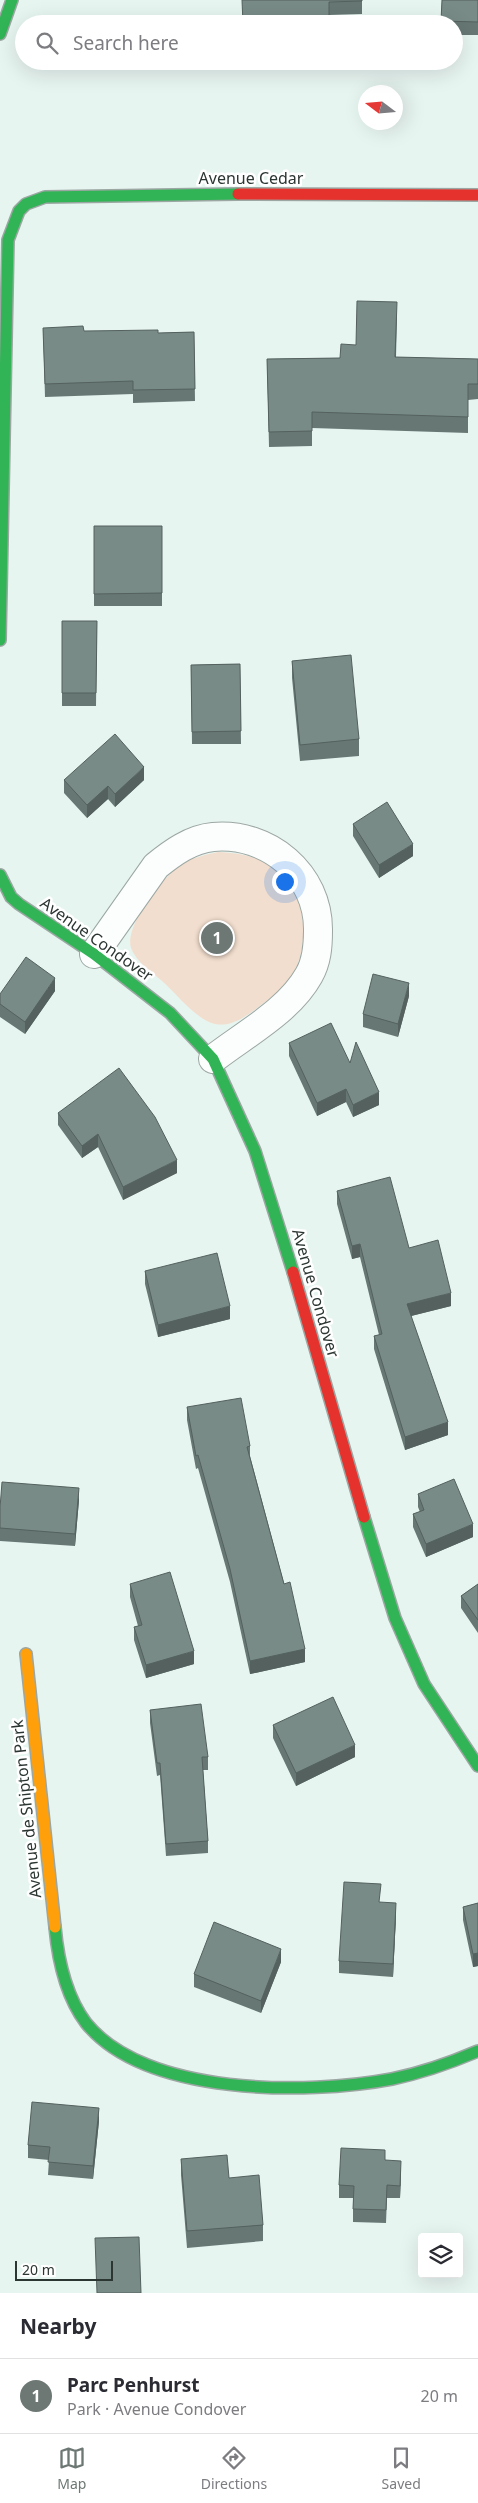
<!DOCTYPE html>
<meta charset="utf-8">
<style>
body{margin:0;font-family:"Noto Sans",sans-serif;background:#f7f7f7;color:#2b2b33}
.controls{position:absolute;right:15px;bottom:15px;display:grid;overflow:hidden;border-radius:5px;box-shadow:0 5px 20px #0002}
.controls button{width:45px;height:45px;display:grid;place-items:center;padding:0;border:0;border-bottom:1px solid #e1e1e2;background:#fff;color:#2b2b33;font:25px sans-serif}
.compass{position:absolute;left:358px;top:85px;width:45px;height:45px;border-radius:50%;background:#fff;box-shadow:0 5px 20px #0002;rotate:286deg}
.scale{position:absolute;left:15px;bottom:12px;width:98px;box-sizing:border-box;padding-left:5px;border:2px solid #2b3532;border-top:0;font-size:14px;line-height:18px;white-space:nowrap;color:#2b3532;-webkit-text-stroke:4px #fff;paint-order:stroke}
.you{position:absolute;left:284px;top:881px;width:18px;height:18px;margin:-12px;border:4px solid #fff;border-radius:50%;background:#1a73e8;box-shadow:0 0 0 8px #1a73e833}
.badge{display:grid;place-items:center;width:32px;height:32px;border-radius:50%;background:#6d7875;color:#fff;font-size:16px;font-weight:700}
.pin{position:absolute;translate:-50% -50%;border:2px solid #fff;box-shadow:0 1px 5px #0006}
.list{margin:0;padding:0;list-style:none}
h2{display:flex;justify-content:space-between;align-items:center;height:65px;margin:0;padding:0 20px;font-size:21px}
h2 small{font-size:16px;font-weight:400;color:#7c7c81}
.list li{display:grid;grid-template-columns:32px 1fr auto;gap:15px;align-items:center;box-sizing:border-box;height:75px;padding:0 20px;border-top:1px solid #e1e1e2}
.list b{display:block;font-size:19px;white-space:nowrap}
.list p{margin:0;font-size:16px;white-space:nowrap;color:#7c7c81}
.list em{font-size:16px;font-style:normal;color:#7c7c81}
.icon{flex:none;width:28px;height:28px;fill:none;stroke:currentColor;stroke-width:2;stroke-linecap:round;stroke-linejoin:round}
.map{position:relative;flex:none;width:478px;height:2293px;overflow:hidden}
.search{position:absolute;background:#fff;box-shadow:0 5px 20px #0002;left:15px;right:15px;top:15px;height:55px;display:flex;align-items:center;gap:12px;box-sizing:border-box;padding:0 18px;border-radius:28px;color:#7c7c81;font-size:19px}
.sheet{height:140px;background:#fff}
nav{display:flex;justify-content:space-around;align-items:center;box-sizing:border-box;height:70px;border-top:1px solid #e1e1e2;background:#fff;font-size:14px;color:#7c7c81}
nav a{display:grid;justify-items:center;gap:2px}
nav .on{color:#6d7875}
.map>svg:first-child{display:block}
.green{fill:#f2dece}
.lines{fill:none;stroke-linecap:round;stroke-linejoin:round}
.street-casing{stroke:#9ca7a3;stroke-width:30}
.fast-casing{stroke:#9ca7a3;stroke-width:14}
.slow-casing{stroke:#9ca7a3;stroke-width:14}
.jam-casing{stroke:#9ca7a3;stroke-width:14}
.street{stroke:#fbfefd;stroke-width:28}
.fast{stroke:#30b455;stroke-width:11}
.slow{stroke:#ff9f0a;stroke-width:11}
.jam{stroke:#e5322d;stroke-width:11}
.wall{fill:#677874}
.shaded-wall{fill:#54615e}
.building{fill:#788b87;stroke:#54615e}
.labels{text-anchor:middle;stroke-width:5;stroke-linejoin:round;paint-order:stroke}
.street-label{font-size:16px;fill:#2b3532;stroke:#fff}
</style>
<div class="map">
<svg width="478" height="2293" viewBox="0 0 478 2293">
<rect width="100%" height="100%" fill="#e7f5f1"/>
<path class="green" d="M218 852C239 853 257 856 275 868 308 891 311 948 290 979 282 991 267 1000 256 1009 243 1018 231 1027 215 1024 195 1019 177 994 162 981 152 972 136 962 131 948 124 926 162 879 179 866 191 858 204 855 218 852Z"/>
<g class="lines">
<g class="street-casing">
<path id="street" d="M94 954 156 866C172 853 191 839 213 837 268 832 319 874 318 931 318 946 317 961 309 975 289 1011 245 1034 213 1059"/>
</g>
<g class="fast-casing">
<path id="fast" d="M0 34 12 0
M0 640 8 240 19 211 26 204 45 197 238 194
M0 875 11 897 19 904 94 954 170 1013 213 1059 255 1151 293 1272
M364 1517 395 1618 424 1684 478 1766
M55 1927C58 1960 65 1995 86 2023 145 2096 307 2095 392 2079 421 2073 450 2063 478 2051"/>
</g>
<g class="slow-casing">
<path id="slow" d="M26 1654 55 1927"/>
</g>
<g class="jam-casing">
<path id="jam" d="M238 194 478 195
M293 1272 364 1517"/>
</g>
<use href="#street" class="street"/>
<use href="#fast" class="fast"/>
<use href="#slow" class="slow"/>
<use href="#jam" class="jam"/>
</g>
<path class="wall" d="M242 0 362 1V14L329 15Z
M442 0H478V35H454V24H441Z
M243 61H330V64L243 66Z
M397 317 396 357 478 359V399L468 400V433L312 428V446L269 447 267 359 340 358 356 345Z
M43 328 84 331 158 333 194 332 195 401 133 403V394L45 397Z
M94 526H162V606H94Z
M62 621H97L96 706H62Z
M292 661 359 739V756L300 761 292 678Z
M240 664 241 744H192L191 665Z
M64 780H144L115 807 108 799 87 818 64 793Z
M353 824 413 856 379 878 353 836Z
M55 991 25 1034 0 1017V994Z
M409 996 398 1037 363 1027V1014Z
M289 1043 350 1063 379 1105 353 1117 346 1102 317 1116 289 1056Z
M58 1113 177 1173 123 1200 98 1147 82 1158 58 1125Z
M337 1191 409 1248 451 1306 411 1316 448 1435 405 1450 374 1349V1336L379 1335 360 1257 352 1259 337 1204Z
M145 1271 230 1319 158 1337 145 1284Z
M187 1407 250 1446V1456L305 1662 250 1674 230 1582 198 1468 196 1469 187 1420Z
M418 1494 473 1537 426 1557 413 1527V1514L420 1512 418 1507Z
M79 1500 75 1546 0 1541V1508Z
M130 1584 194 1664 146 1678 134 1640V1627L138 1626 130 1597Z
M478 1584V1633L461 1608V1596Z
M150 1710 208 1757V1770H203L208 1841V1853L166 1856 160 1775 157 1776 150 1723Z
M273 1725 355 1757 296 1786 273 1738Z
M380 1902 396 1916 393 1977 339 1973V1961Z
M478 1903V1966L473 1967 463 1920V1907Z
M281 1962 261 2013 194 1987V1974Z
M99 2121 93 2179 48 2175 49 2160 28 2158V2145Z
M181 2159 229 2178 263 2225V2241L187 2248 181 2175Z
M385 2160 401 2174 400 2198H387L386 2223 353 2222V2198H339V2185Z"/>
<path class="shaded-wall" d="M144 767V780L115 807V794Z
M108 786V799L87 818V805Z
M413 844V856L379 878V865Z
M55 978V991L25 1034V1022Z
M409 983V996L398 1037V1024Z
M346 1089V1102L317 1116V1103Z
M379 1092V1105L353 1117V1105Z
M98 1134V1147L82 1158V1146Z
M177 1160V1173L123 1200V1187Z
M360 1244V1257L352 1259V1246Z
M451 1293V1306L407 1317V1304Z
M230 1306V1319L158 1337V1325Z
M448 1422V1435L405 1450V1437Z
M79 1488V1500L75 1546V1534Z
M473 1524V1537L426 1557V1544Z
M305 1649V1662L250 1674V1661Z
M194 1651V1664L146 1678V1665Z
M355 1745V1757L296 1786V1773Z
M396 1903V1916L393 1977V1964Z
M281 1949V1962L261 2013V2001Z
M478 1953V1966L473 1967V1954Z
M99 2108V2121L93 2179V2166Z
M401 2161V2174L400 2198V2186Z"/>
<path class="building" d="M242 0H362V1L329 2V24H243Z
M442 0H478V22L441 21Z
M357 301 397 302 395 357 478 359V384H468V417L312 412V431L269 432 267 359 340 358 341 344 356 345Z
M83 326 84 331 158 330V333L194 332 195 389 133 390V381L45 384 43 328Z
M94 526H162V593L94 594Z
M62 621H97L96 693H62Z
M351 655 359 739 300 745 292 661Z
M240 664 241 731 192 732 191 665Z
M115 734 144 767 115 794 108 786 87 805 64 780Z
M387 802 413 844 379 865 353 824Z
M26 957 55 978 25 1022 0 1004V994Z
M373 974 409 983 398 1024 363 1014Z
M331 1023 350 1063 356 1042 379 1092 353 1105 346 1089 317 1103 289 1043Z
M119 1068 155 1117 177 1160 123 1187 98 1134 82 1146 58 1113Z
M390 1177 409 1248 438 1240 451 1293 407 1304 448 1422 405 1437 374 1336 382 1334 360 1244 352 1246 337 1191Z
M217 1253 230 1306 158 1325 145 1271Z
M241 1398 250 1446 247 1447 284 1584 290 1582 305 1649 250 1661 230 1569 198 1455 196 1456 187 1407Z
M454 1479 473 1524 426 1544 413 1514 424 1510 418 1494Z
M2 1482 79 1488 75 1534 0 1528V1508Z
M170 1572 194 1651 146 1665 134 1627 142 1625 130 1584Z
M478 1584V1620L461 1596Z
M333 1697 355 1745 296 1773 273 1725Z
M201 1704 208 1757H202L208 1841 166 1844 160 1763H157L150 1710Z
M344 1882 381 1884 379 1902 396 1903 393 1964 339 1961Z
M478 1903V1953L473 1954 463 1907Z
M214 1922 281 1949 261 2001 194 1974Z
M32 2102 99 2108 93 2166 48 2162 50 2147 28 2145Z
M341 2148 385 2150V2160L401 2161 400 2186 387 2185 386 2210 353 2209 354 2186 339 2185Z
M227 2155 229 2178 259 2175 263 2225 187 2231 181 2159Z
M139 2237 141 2293H97L95 2238Z"/>
<g class="labels">
<g class="street-label">
<text x="251" y="184">Avenue Cedar</text>
<text transform="translate(97 939) rotate(35)" y="6">Avenue Condover</text>
<text transform="translate(316 1293) rotate(74)" y="6">Avenue Condover</text>
<text transform="translate(26 1809) rotate(-96)" y="6">Avenue de Shipton Park</text>
</g>
</g>
</svg>
<div class="controls">
<button><svg class="icon" aria-label="layers" viewBox="0 0 24 24"><path d="M12 4l9 5-9 5-9-5zM3 14l9 5 9-5"/></svg></button>
</div>
<svg class="compass" viewBox="-18 -18 36 36"><path d="M0-13l5 13h-10z" fill="#e53935"/><path d="M0 13l5-13h-10z" fill="#7c7c81"/></svg>
<div class="scale">20 m</div>
<div class="you"></div>
<div class="pin badge" style="left:217px;top:938px">1</div>
<div class="search"><svg class="icon" aria-label="search" viewBox="0 0 24 24"><circle cx="10" cy="10" r="6"/><path d="M15 15l6 6"/></svg>Search here</div>
</div>
<section class="sheet">
<h2>Nearby<small></small></h2>
<ul class="list">
<li><span class="badge">1</span><div><b>Parc Penhurst</b><p>Park · Avenue Condover</p></div><em>20 m</em></li>
</ul>
</section>
<nav>
<a class="on"><svg class="icon" aria-label="map" viewBox="0 0 24 24"><path d="M3 6l6-2 6 2 6-2v14l-6 2-6-2-6 2zM9 4v14M15 6v14"/></svg>Map</a>
<a><svg class="icon" aria-label="directions" viewBox="0 0 24 24"><path d="M12 3l9 9-9 9-9-9zM9 14v-3h6M13 9l2 2-2 2"/></svg>Directions</a>
<a><svg class="icon" aria-label="saved" viewBox="0 0 24 24"><path d="M7 4h10v16l-5-4-5 4z"/></svg>Saved</a>
</nav>
